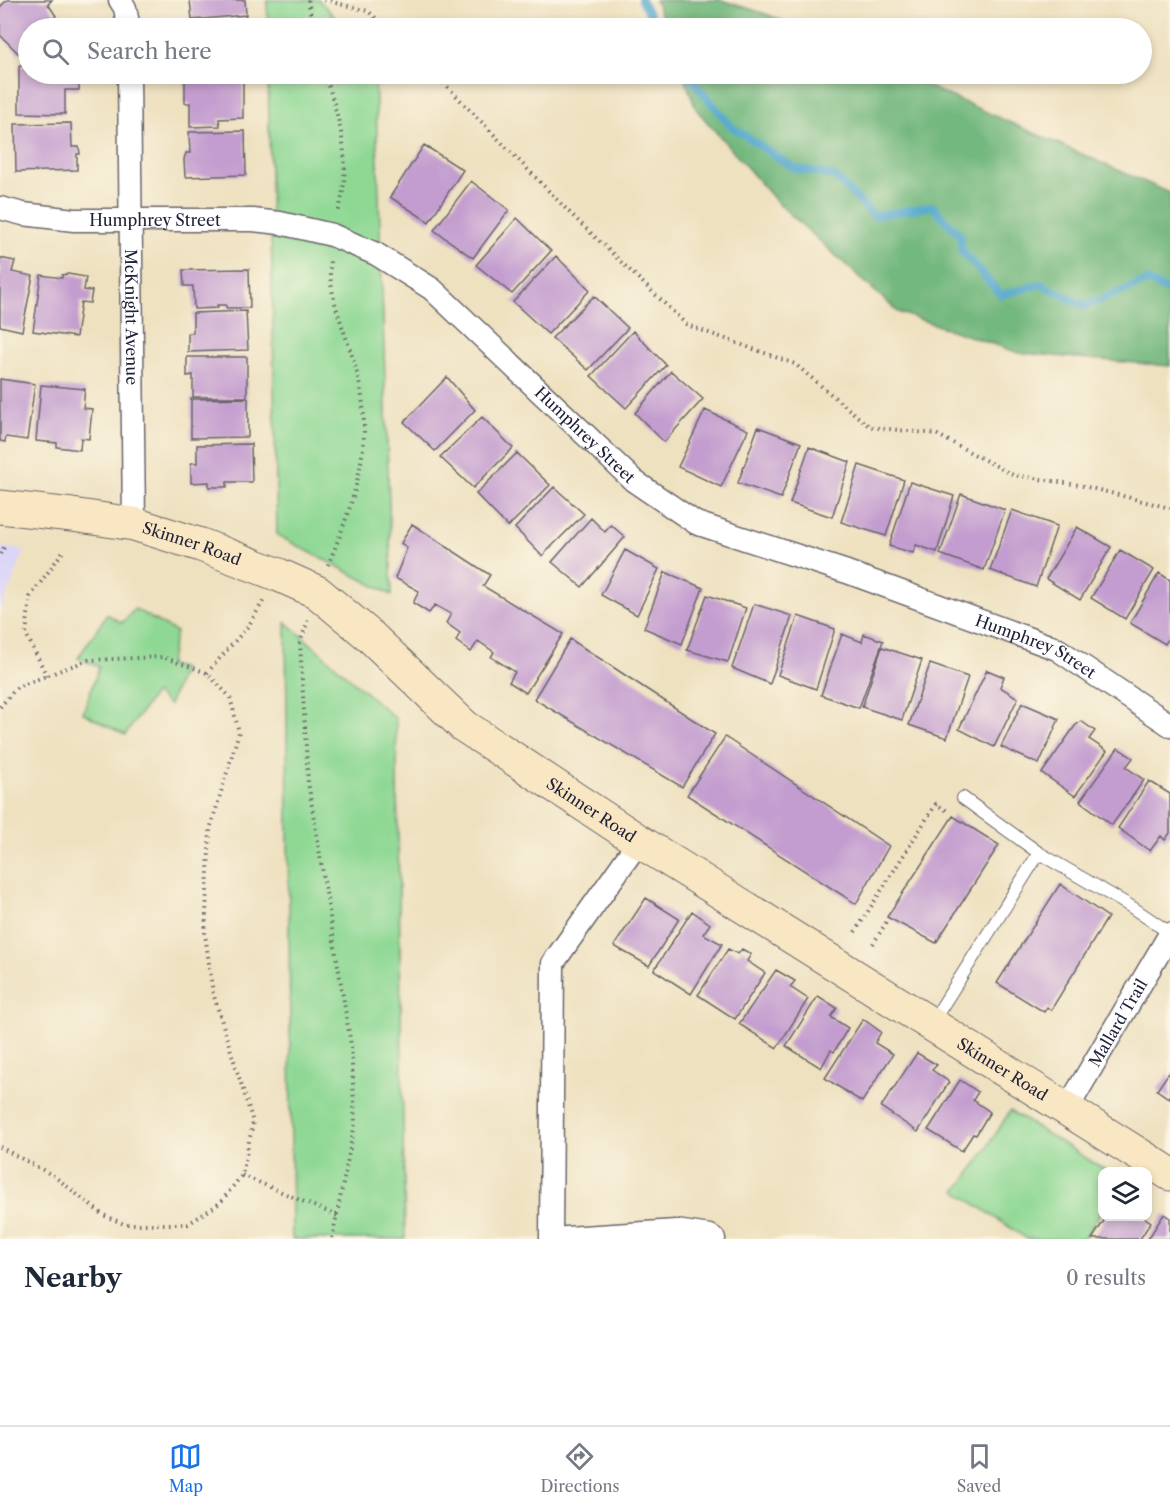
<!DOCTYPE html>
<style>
body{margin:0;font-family:"Libre Caslon Text",serif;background:#f6f6f7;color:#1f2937}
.controls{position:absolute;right:18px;bottom:18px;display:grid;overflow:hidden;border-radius:12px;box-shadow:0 3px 9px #0003}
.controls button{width:54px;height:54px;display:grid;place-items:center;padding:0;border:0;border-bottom:2px solid #e0e1e3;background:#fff;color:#1f2937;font:30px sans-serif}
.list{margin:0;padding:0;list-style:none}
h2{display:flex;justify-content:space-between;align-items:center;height:78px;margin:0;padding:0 24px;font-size:26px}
h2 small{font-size:20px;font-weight:400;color:#747a83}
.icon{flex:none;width:33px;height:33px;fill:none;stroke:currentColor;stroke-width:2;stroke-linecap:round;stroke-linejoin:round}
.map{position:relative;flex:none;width:1170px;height:1239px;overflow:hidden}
.search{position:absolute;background:#fff;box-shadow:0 3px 9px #0003;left:18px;right:18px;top:18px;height:66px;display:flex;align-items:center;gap:15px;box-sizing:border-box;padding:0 21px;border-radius:33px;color:#747a83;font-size:22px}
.sheet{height:186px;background:#fff}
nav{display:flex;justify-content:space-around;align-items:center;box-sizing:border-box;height:84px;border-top:2px solid #e0e1e3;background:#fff;font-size:16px;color:#747a83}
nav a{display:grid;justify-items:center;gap:3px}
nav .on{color:#1a73e8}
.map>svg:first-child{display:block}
.built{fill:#dbd6f7}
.green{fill:#8fd894;stroke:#587d68;stroke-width:1.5}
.forest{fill:#73b87e;stroke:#4a6d5c;stroke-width:1.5}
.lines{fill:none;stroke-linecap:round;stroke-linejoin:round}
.stream{stroke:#50a6cc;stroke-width:8}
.building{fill:#c39dcf}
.lane-casing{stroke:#69656a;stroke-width:14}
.street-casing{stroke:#69656a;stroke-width:25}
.secondary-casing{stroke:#69656a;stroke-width:35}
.path{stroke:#69656a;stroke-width:4;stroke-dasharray:1.5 4.5;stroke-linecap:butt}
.lane{stroke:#fff;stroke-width:12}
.street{stroke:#fff;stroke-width:22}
.secondary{stroke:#f9e7c3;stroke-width:33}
.labels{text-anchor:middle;stroke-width:5;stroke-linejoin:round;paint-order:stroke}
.street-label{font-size:16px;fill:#22223b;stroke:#fcf5e5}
</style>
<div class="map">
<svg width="1170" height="1239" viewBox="0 0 1170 1239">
<rect width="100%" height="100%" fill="#fcf5e5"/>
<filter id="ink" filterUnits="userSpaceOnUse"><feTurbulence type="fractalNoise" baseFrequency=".0167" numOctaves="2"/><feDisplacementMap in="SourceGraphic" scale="12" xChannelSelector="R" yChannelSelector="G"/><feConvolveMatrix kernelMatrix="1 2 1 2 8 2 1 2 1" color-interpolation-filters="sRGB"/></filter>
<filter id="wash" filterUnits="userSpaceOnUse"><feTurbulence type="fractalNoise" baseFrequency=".008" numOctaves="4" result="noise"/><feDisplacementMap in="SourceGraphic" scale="24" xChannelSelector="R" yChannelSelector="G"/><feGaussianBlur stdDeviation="1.35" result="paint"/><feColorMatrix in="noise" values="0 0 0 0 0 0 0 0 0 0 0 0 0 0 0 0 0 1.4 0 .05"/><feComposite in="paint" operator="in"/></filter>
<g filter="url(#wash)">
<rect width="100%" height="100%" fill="#eee1c0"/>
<path class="built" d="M0 547 25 550 0 612Z"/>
<path class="green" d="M267 0H319L345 28H268Z
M268 74H375L392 595 277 535Z
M135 609 176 632 169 665 183 669 169 705 155 693 125 735 83 713 99 667 78 658 107 614 122 623Z
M286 622 396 719 405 1239H292Z
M1010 1111 1107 1171 1102 1172V1211L1083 1239H1027L956 1191 978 1162Z"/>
<path class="forest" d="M655 0H721L766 14 799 28H666Z
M683 74H900L1170 193V366L1019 353 898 312 779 204 696 109Z"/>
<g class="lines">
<path class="stream" d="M641 0 658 28
M687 74 732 127 794 168 834 176 874 216 932 206 961 236V250L1001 295 1041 284 1085 306 1147 281 1170 292"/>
</g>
<g id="blocks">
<path class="building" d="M7 0H52L48 4 56 16 44 28H28V44L19 54 0 35V7Z
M190 0H245L246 15 192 20Z
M189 24H244V28H189Z
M19 66H28V74H79V90H65V114L19 113Z
M243 77V118L219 119 220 126 190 127V103H185V79Z
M71 123 72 147H79L80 154H77V170L16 172 15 124Z
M245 131 246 175 185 177 184 159 186 153H190L189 132Z
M424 145 463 170 429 222 390 197Z
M471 181 509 210 473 258 434 230Z
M517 218 551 251 512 294 476 265Z
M556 256 590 290 548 334 513 302Z
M0 258 15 261 12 272 33 276 22 331 0 326Z
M249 269 250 308H226V305H217L218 308 194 309 193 286H184L183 270Z
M68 274 86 277 84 290 92 291 90 303 81 302 76 337 33 331 41 275 62 278V275Z
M594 296 628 328 588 370 552 338Z
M246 311 248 350 188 352V333H193V313Z
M633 331 666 365 626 408 591 376Z
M187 357H247V397H193V375L187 376Z
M671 371 703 399 664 442 635 413Z
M447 377 475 410 435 451 404 422Z
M0 379 35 384 27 440 6 437 5 442 0 441Z
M41 385 85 389 83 408 92 409 89 439 81 438 80 450 57 447V443L36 441Z
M248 398V437L191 438V399Z
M705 410 748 430 721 487 678 467Z
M482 417 513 448 473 488 440 457Z
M758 427 801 443 781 498 738 483Z
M251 444 252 482H227V487H209V482L191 483V463H197V445Z
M809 447 850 462 832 517 790 503Z
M517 453 550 485 508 527 476 494Z
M859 465 904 480 886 536 841 522Z
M910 482 954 496 937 552 916 545 913 553 889 546Z
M554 487 584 514 542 556 515 528Z
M961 494 1005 510 984 570 940 554Z
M1012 510 1057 526 1036 587 990 570Z
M591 518 605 532 611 525 625 537 582 587 552 562Z
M412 524 490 575 483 586 563 634 526 693 509 682 515 672 491 657 494 652 478 641 471 652 456 641 460 633 446 623 451 614 435 605 429 613 413 603 419 591 395 578 407 548 401 543Z
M1077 527 1111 547 1080 600 1046 579Z
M625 550 659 569 637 615 601 595Z
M1120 550 1154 570 1125 619 1091 598Z
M665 572 703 588 682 644 644 628Z
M1159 573 1170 580V635L1165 644 1130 623Z
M707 595 746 608 728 662 687 650Z
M754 604 792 616 770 684 732 668Z
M798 616 835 629 816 689 778 675Z
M842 634 862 642 864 634 883 641 859 708 821 695Z
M570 639 715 734 682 787 534 699Z
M882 647 922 660 902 720 862 707Z
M930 664 968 677 947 738 909 725Z
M987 670 1004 677 1000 687 1018 698 994 747 959 729Z
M1022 703 1059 719 1039 764 1001 747Z
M1081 721 1095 731 1089 739 1107 751 1075 796 1042 773 1075 726Z
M725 737 889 846 856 904 687 795Z
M1118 748 1133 758 1126 767 1144 780 1112 825 1080 801Z
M1149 781 1170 794V833L1165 840 1161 836 1150 851 1118 828Z
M953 816 999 845 936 943 887 917Z
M1060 884 1108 917 1051 1010 1047 1007 1044 1012 997 983Z
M646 898 679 919 649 966 614 946Z
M692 911 710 924 703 934 722 944 691 994 654 970Z
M728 949 738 954 742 949 751 954 747 961 765 973 735 1019 698 995Z
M776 970 795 981 790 987 808 999 777 1048 739 1024Z
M818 996 837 1008 831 1017 848 1028 834 1052 831 1050 821 1068 786 1046Z
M863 1019 881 1032 875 1043 893 1054 862 1102 825 1078Z
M917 1053 937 1065 932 1070 949 1082 918 1132 881 1107Z
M1170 1071V1099L1157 1090Z
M960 1080 978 1092 973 1100 990 1112 976 1135 973 1134 962 1151 928 1130Z
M1164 1214 1170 1218V1239H1148Z
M1107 1216H1142L1151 1222 1140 1239H1092Z"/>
</g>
</g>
<g filter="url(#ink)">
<use href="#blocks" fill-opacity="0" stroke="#69656a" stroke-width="1.5"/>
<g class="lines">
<g class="lane-casing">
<path id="lane" d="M963 798 1039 853 1130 906 1170 933
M931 1024 1039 853"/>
</g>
<g class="street-casing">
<g id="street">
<path d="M120 0 125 8 129 28"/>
<path id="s1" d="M129 74 134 524"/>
<path id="s2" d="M0 208 23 214 74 220H253L280 223 332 235 376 254 432 289 634 481 696 523 847 572 1057 649 1170 725"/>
<path d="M639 841 553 963 551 1239 676 1231 710 1236 714 1239"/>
<path id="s3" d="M1067 1109 1170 934"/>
</g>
</g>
<g class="secondary-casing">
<g id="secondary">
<path id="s4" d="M0 507 72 515 134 524 201 545 279 575 317 592 370 636 464 726 639 841 1170 1174"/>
</g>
</g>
<path class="path" d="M308 0 313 28
M324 0 368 11 387 28
M325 74C340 122 353 163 338 213
M435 74 571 214 687 325 795 364 870 427 936 434 1013 475 1079 485 1170 508
M0 554 6 544
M328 565C346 522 365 471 364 424 364 401 359 378 352 356 342 323 328 294 330 259
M308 620 300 643 308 782 351 1045 355 1123 332 1239
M207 673 249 625 265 598
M47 676 26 634 30 597 64 550
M0 707 17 687 88 660 163 657 207 673 230 697 239 732 210 829 205 934 213 993 253 1122 242 1175 220 1203 188 1224H124L103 1215 54 1176 0 1147
M855 932 936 804 949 812
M873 944 889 918
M242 1175 337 1216"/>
<use href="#lane" class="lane"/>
<use href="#street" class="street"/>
<use href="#secondary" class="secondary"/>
</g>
</g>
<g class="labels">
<g class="street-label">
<text dy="6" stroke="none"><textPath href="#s2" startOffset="156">Humphrey Street</textPath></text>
<text dy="6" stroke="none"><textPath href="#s1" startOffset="243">McKnight Avenue</textPath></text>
<text dy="6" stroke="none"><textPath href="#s2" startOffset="660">Humphrey Street</textPath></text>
<text dy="6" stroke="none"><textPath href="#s4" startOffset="196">Skinner Road</textPath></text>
<text dy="6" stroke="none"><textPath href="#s2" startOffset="1164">Humphrey Street</textPath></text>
<text dy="6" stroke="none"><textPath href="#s4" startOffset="682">Skinner Road</textPath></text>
<text dy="6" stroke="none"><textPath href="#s3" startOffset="100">Mallard Trail</textPath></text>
<text dy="6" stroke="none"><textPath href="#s4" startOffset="1168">Skinner Road</textPath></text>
</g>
</g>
</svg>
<div class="controls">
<button><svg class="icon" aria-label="layers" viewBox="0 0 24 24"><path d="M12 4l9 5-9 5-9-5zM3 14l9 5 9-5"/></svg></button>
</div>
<div class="search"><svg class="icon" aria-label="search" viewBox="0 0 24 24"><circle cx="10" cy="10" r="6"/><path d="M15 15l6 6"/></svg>Search here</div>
</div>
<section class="sheet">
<h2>Nearby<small>0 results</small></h2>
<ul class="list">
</ul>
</section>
<nav>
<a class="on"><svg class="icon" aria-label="map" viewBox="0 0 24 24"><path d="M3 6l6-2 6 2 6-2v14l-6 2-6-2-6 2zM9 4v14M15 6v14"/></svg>Map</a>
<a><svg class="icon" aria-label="directions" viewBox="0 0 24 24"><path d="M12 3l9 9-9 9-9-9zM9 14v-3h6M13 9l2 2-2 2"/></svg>Directions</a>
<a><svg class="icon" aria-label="saved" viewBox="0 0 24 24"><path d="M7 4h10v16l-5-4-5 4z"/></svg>Saved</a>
</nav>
